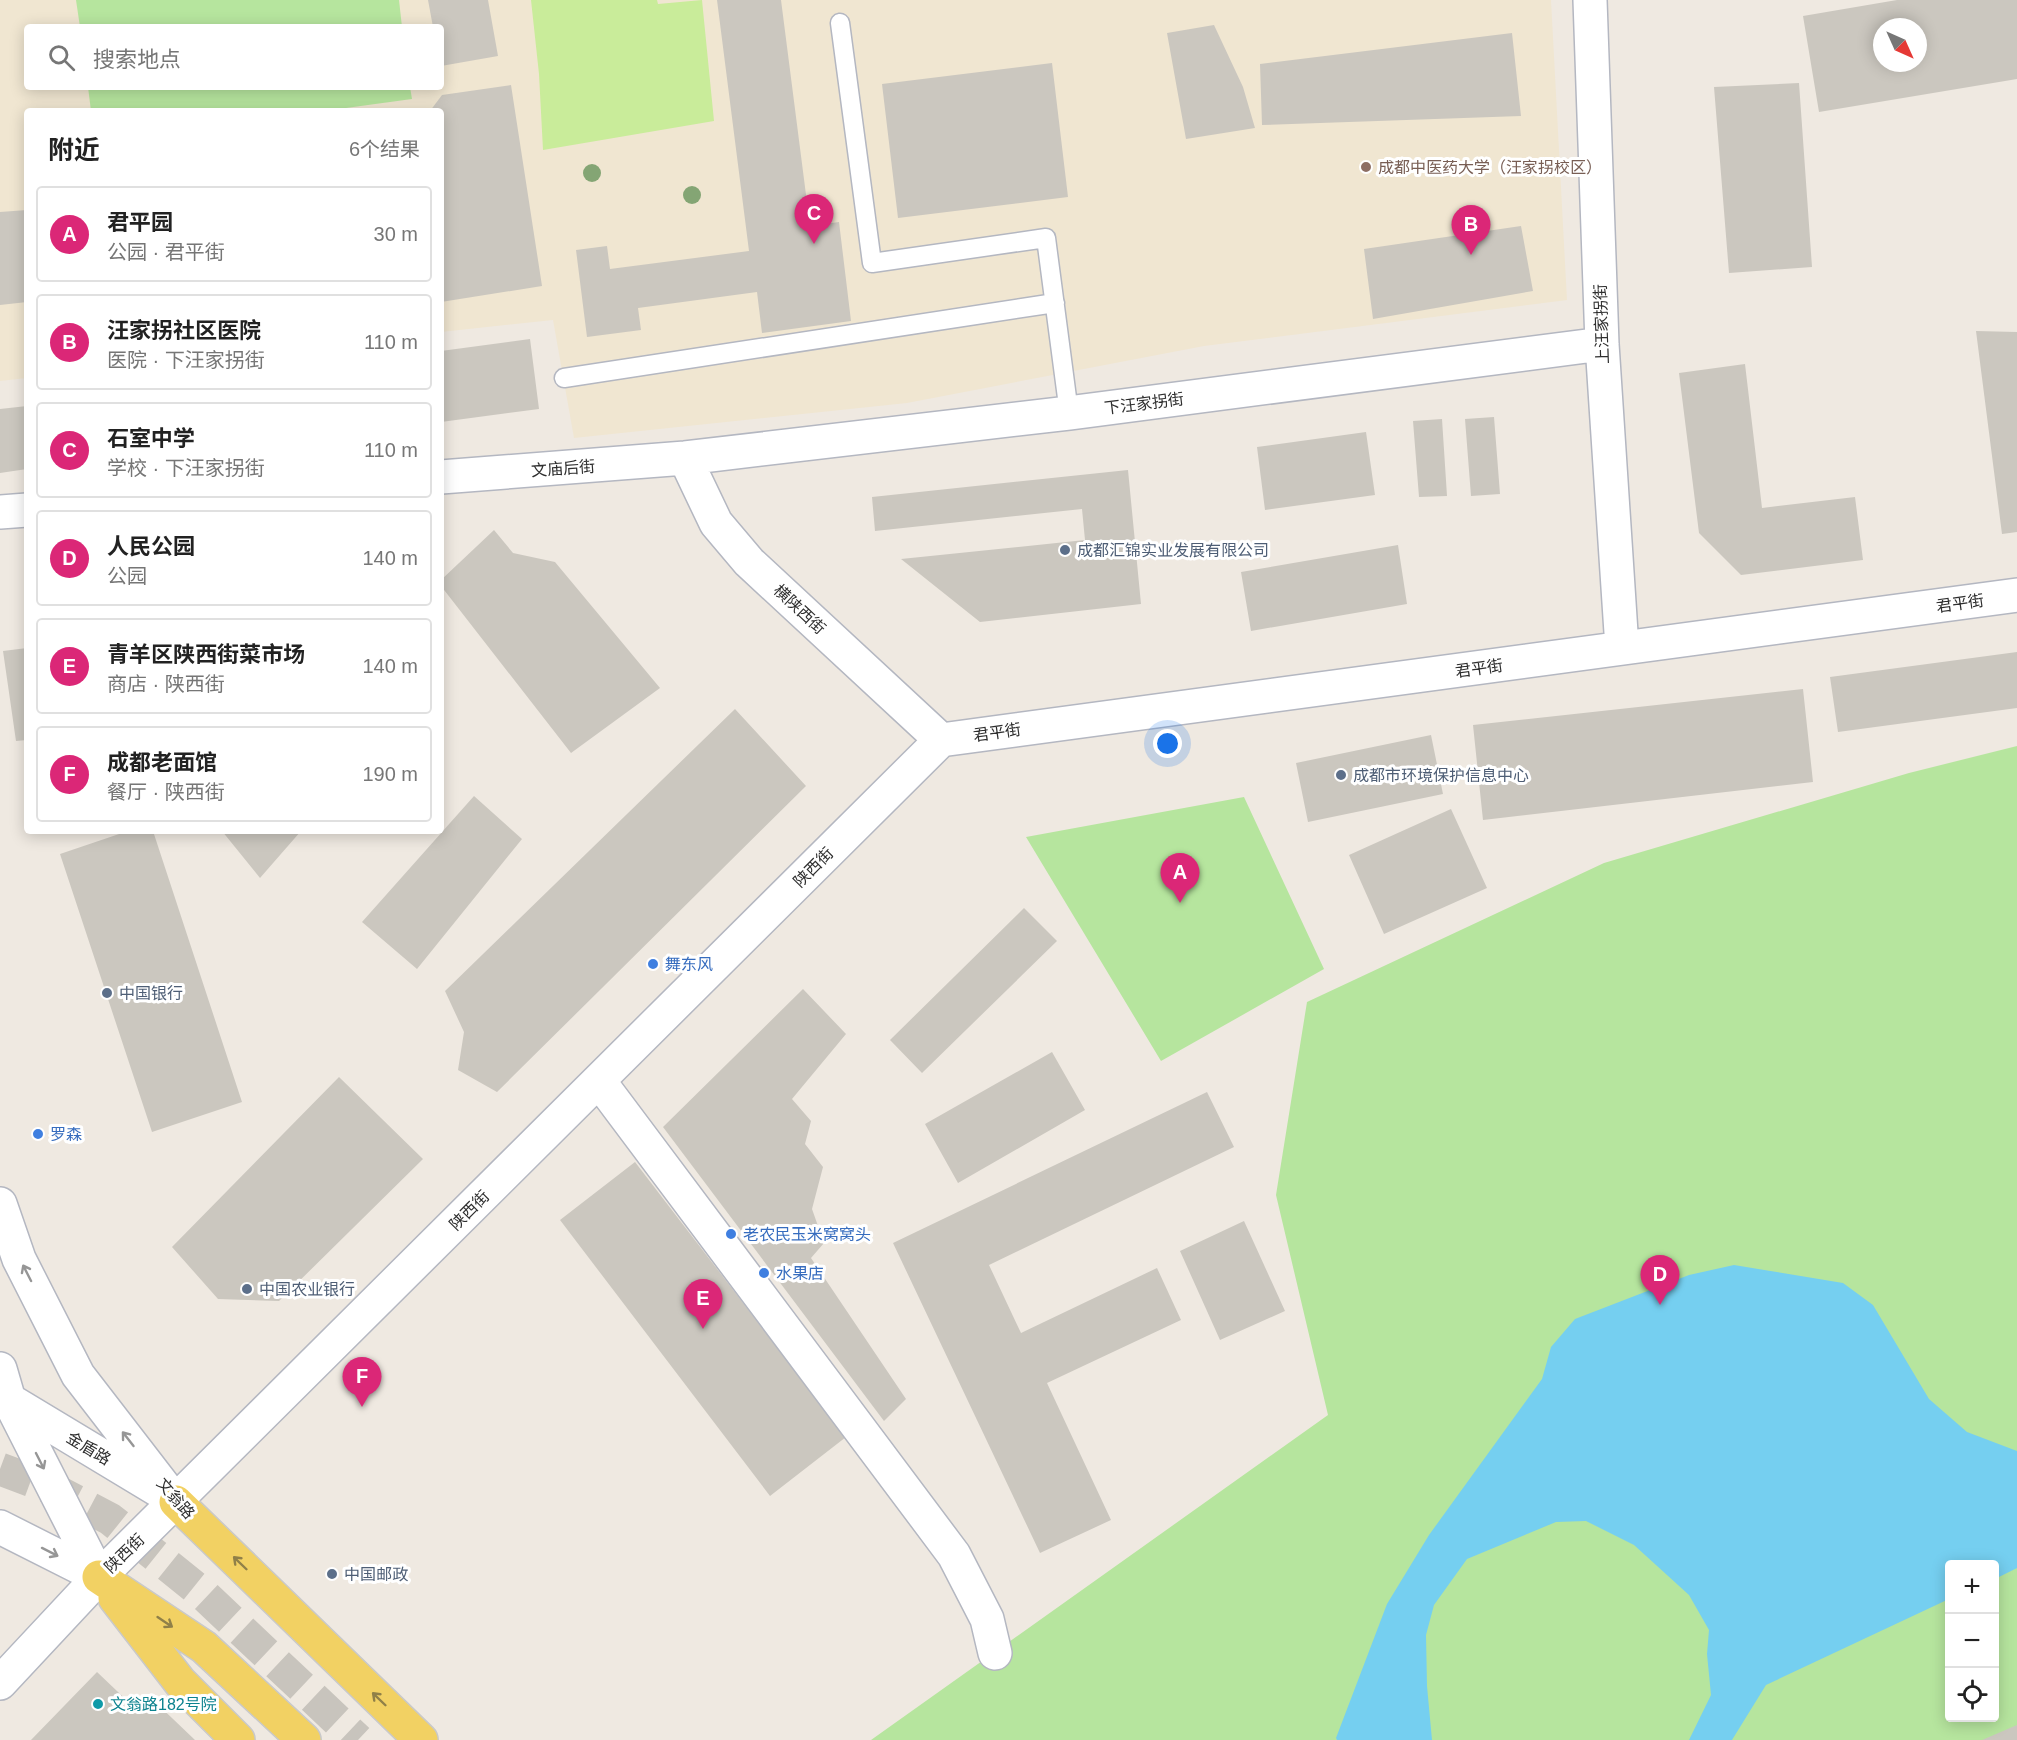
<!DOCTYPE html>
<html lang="zh">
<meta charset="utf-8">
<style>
body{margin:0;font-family:Arial,"Noto Sans SC",sans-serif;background:#f6f6f6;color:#222}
.controls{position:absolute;right:18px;bottom:18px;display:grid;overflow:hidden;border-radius:6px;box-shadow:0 3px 15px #0003}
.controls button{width:54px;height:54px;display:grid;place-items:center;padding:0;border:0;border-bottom:2px solid #e0e0e0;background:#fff;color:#222;font:30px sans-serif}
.compass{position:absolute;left:1873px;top:18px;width:54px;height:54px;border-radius:50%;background:#fff;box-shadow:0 3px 15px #0003;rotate:135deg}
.you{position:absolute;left:1168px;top:744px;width:21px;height:21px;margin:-15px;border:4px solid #fff;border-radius:50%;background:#1a73e8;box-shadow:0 0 0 9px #1a73e833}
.badge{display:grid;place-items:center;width:39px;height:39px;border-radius:50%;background:#db2777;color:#fff;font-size:20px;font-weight:700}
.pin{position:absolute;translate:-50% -50px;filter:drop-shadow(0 2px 3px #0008)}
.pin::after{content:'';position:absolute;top:32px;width:21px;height:18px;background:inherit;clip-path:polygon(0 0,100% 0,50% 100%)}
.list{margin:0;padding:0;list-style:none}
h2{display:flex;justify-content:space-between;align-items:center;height:78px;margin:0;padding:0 24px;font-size:26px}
h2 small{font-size:20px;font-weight:400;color:#767676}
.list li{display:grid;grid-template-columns:39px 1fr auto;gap:18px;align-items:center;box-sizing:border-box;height:96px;margin:0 12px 12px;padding:0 12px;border:2px solid #e0e0e0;border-radius:6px}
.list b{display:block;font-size:22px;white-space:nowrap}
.list p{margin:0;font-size:20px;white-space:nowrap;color:#767676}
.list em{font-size:20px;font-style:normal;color:#767676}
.icon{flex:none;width:33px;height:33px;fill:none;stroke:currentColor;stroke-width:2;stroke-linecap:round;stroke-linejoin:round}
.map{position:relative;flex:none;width:2017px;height:1740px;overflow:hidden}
.search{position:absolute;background:#fff;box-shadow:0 3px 15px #0003;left:24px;top:24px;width:420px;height:66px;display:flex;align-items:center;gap:15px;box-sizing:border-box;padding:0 21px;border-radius:6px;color:#767676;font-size:22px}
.panel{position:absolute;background:#fff;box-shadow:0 3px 15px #0003;left:24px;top:108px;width:420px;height:726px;border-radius:6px}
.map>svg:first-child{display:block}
.education{fill:#f0e6d1;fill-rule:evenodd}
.green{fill:#b6e59e;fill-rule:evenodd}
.pitch{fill:#c9ec9a}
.water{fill:#75cff0}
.building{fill:#cbc7bf;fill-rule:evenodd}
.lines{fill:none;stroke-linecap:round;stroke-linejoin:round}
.primary-tunnel{stroke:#c8c4bd;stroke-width:33;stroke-dasharray:33 16;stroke-linecap:butt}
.lane-casing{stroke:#b4b7c1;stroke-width:21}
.street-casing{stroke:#b4b7c1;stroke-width:36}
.secondary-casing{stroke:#b4b7c1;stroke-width:36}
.primary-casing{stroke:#c9c9c9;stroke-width:36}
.lane{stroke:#fff;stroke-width:18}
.street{stroke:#fff;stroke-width:33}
.secondary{stroke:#fff;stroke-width:33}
.primary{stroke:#f2d163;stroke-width:33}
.tree{fill:#84a574}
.oneway{stroke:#969696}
.oneway2{stroke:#908048}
.education-dot{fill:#8d6e63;stroke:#fff;stroke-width:2}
.service-dot{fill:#5c6f8a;stroke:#fff;stroke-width:2}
.shop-dot{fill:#3f7fe0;stroke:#fff;stroke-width:2}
.culture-dot{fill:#0f9aa8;stroke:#fff;stroke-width:2}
.labels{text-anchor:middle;stroke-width:6;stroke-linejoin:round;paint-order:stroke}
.education-label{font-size:16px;fill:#785e54;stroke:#fff;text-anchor:start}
.street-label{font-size:16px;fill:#2e2e2e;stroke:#fff}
.service-label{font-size:16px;fill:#4e5e75;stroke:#fff;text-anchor:start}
.shop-label{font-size:16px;fill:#366cbe;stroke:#fff;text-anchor:start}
.culture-label{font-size:16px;fill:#0d838f;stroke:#fff;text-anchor:start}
</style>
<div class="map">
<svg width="2017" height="1740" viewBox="0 0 2017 1740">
<rect width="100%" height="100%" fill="#efe9e1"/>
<path class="education" d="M0 0H1551L1567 300 1204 346 907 403 574 438 553 320 441 332V111H27V378L0 381ZM27 27H441V87H27Z"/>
<path class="green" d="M76 0H399L402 27H80Z
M88 87H410L412 99 324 111H91Z
M2017 746V1740H871L1328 1415 1276 1195 1307 1002 1604 863 1909 773ZM1950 1564H1994V1718H1950Z
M1244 797 1324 969 1161 1061 1026 837Z"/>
<path class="pitch" d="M531 0H657L658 4 702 0 714 121 543 150 539 74Z"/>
<path class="water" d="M1734 1265 1843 1283 1873 1305 1929 1399 1967 1432 2017 1451V1568L1995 1579 1994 1564H1950L1949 1599 1766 1685 1732 1740H1689L1711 1695 1707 1654 1709 1630 1689 1595 1634 1545 1586 1521 1556 1522 1467 1559 1434 1605 1426 1635 1427 1686 1432 1740H1337L1336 1738 1387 1604 1429 1535 1542 1379 1551 1347 1575 1319 1689 1275Z"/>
<path class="building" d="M428 0H488L498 56 441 66V27H433Z
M717 0H781L810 226 839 222 851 321 762 333 757 292 638 308 641 330 587 337 576 250 607 246 610 269 749 251Z
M1897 0H2017V79L1819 112 1803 16ZM1882 27H1918V63H1882Z
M1214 25 1243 87 1255 128 1186 139 1167 33Z
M1512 33 1521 116 1262 125 1260 64Z
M1052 63 1068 197 898 218 882 84Z
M1799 83 1812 267 1729 273 1714 87Z
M511 85 542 286 441 302V111H430L442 95Z
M27 210V302L0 305V212Z
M1521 226 1533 291 1373 319 1364 249Z
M1976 331 2017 332V532L2002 534Z
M530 339 539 409 441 422V351Z
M1745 364 1762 508 1855 497 1863 560 1741 575 1699 533 1679 373Z
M27 406V469L0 473V409Z
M1494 417 1500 494 1471 496 1465 419Z
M1442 419 1447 496 1419 497 1413 421Z
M1366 432 1375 495 1265 510 1257 447Z
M1128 470 1141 604 980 622 901 559 1085 540 1082 509 875 531 872 497Z
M494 530 513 553 555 562 660 688 571 753 441 586V580Z
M1398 545 1407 604 1251 631 1241 572Z
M27 648V740L16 741 3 651Z
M2017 652V708L1838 732 1830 677Z
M1803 689 1813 782 1483 820 1473 725Z
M735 709 806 786 497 1092 458 1070 464 1032 445 991Z
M1431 735 1443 794 1308 822 1296 763Z
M474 796 522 839 417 969 362 922Z
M1451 809 1487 888 1384 934 1349 855Z
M128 831H153L242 1102 152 1132 60 854Z
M222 831H301L260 878Z
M1024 908 1057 941 922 1073 890 1040Z
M803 989 846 1034 792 1099 811 1121 805 1144 823 1167 812 1209 824 1243 811 1258 906 1399 884 1421 663 1127Z
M1052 1052 1085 1110 958 1183 925 1124Z
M339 1077 423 1159 279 1301 218 1299 172 1247Z
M1207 1092 1234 1147 989 1265 1021 1333 1157 1268 1181 1320 1047 1383 1111 1520 1040 1553 893 1243Z
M635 1162 846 1437 770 1496 560 1220Z
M1244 1221 1285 1311 1220 1340 1180 1251Z
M97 1672 137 1710 150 1697 195 1740H31Z
M2017 1725V1740H1982Z"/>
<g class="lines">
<path class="primary-tunnel" d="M0 1469 51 1488 110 1519 202 1593 358 1740"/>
<g class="lane-casing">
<path id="lane" d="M840 23 872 263 1046 238 1069 413
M564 378 1055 303"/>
</g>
<g class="street-casing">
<path id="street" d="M1590 0 1602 344 1622 648
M685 458 716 523 749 562 941 740
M441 477 685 458 1069 413 1602 344
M0 512 27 510
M941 740 2017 595
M599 1081 954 1555 987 1619 995 1653
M0 1683 99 1577 941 740"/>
</g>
<g class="secondary-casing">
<path id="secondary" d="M0 1204 19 1259 78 1375 176 1502
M0 1369 9 1400 99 1577
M9 1400 160 1491
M0 1527 99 1577"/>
</g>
<g class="primary-casing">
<path id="primary" d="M176 1502 421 1740
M99 1577 204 1647 304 1740
M115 1598 180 1682 238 1740"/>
</g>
<use href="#lane" class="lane"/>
<use href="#street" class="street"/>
<use href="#secondary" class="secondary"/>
<use href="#primary" class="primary"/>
</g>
<g class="tree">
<circle cx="592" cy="173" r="9"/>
<circle cx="692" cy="195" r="9"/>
</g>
<defs><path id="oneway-shaft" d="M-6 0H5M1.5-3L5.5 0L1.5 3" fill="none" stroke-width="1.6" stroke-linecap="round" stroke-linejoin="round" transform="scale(1.5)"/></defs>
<g class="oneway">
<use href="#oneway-shaft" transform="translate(27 1273) rotate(-117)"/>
<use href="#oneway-shaft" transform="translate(128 1439) rotate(-128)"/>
<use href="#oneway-shaft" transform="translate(40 1461) rotate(63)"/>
<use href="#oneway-shaft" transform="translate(50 1552) rotate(27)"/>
</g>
<g class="oneway2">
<use href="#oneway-shaft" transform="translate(240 1563) rotate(-136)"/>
<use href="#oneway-shaft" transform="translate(165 1622) rotate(34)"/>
<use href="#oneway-shaft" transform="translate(379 1699) rotate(-136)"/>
</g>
<circle class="education-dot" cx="1366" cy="167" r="6"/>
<g class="service-dot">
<circle cx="1065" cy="550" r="6"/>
<circle cx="1341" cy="775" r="6"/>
<circle cx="107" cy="993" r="6"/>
<circle cx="247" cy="1289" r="6"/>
<circle cx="332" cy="1574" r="6"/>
</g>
<g class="shop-dot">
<circle cx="653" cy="964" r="6"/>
<circle cx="38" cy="1134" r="6"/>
<circle cx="731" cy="1234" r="6"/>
<circle cx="764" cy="1273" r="6"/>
</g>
<circle class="culture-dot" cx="98" cy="1704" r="6"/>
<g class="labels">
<g class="education-label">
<text x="1378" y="173">成都中医药大学（汪家拐校区）</text>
</g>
<g class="street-label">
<text transform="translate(1601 324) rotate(-92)" y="6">上汪家拐街</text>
<text transform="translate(1144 403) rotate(-7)" y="6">下汪家拐街</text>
<text transform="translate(563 468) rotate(-4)" y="6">文庙后街</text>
<text transform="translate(1960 603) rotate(-8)" y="6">君平街</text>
<text transform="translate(800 609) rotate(43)" y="6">横陕西街</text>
<text transform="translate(1479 668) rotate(-8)" y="6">君平街</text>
<text transform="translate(997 732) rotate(-8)" y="6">君平街</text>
<text transform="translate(813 867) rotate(-45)" y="6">陕西街</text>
<text transform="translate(469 1210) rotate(-45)" y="6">陕西街</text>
<text transform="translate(89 1448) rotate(31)" y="6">金盾路</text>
<text transform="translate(176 1498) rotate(49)" y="6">文翁路</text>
<text transform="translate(124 1553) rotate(-44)" y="6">陕西街</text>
</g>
<g class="service-label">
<text x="1077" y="556">成都汇锦实业发展有限公司</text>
<text x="1353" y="781">成都市环境保护信息中心</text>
<text x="119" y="999">中国银行</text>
<text x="259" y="1295">中国农业银行</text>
<text x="344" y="1580">中国邮政</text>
</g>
<g class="shop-label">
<text x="665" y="970">舞东风</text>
<text x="50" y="1140">罗森</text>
<text x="743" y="1240">老农民玉米窝窝头</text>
<text x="776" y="1279">水果店</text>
</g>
<g class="culture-label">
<text x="110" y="1710">文翁路182号院</text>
</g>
</g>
</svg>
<div class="controls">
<button>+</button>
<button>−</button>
<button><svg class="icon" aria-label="locate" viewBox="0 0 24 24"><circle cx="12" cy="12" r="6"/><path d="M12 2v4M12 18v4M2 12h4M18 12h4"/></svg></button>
</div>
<svg class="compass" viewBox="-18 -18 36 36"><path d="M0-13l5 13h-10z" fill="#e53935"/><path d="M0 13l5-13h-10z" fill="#767676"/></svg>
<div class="you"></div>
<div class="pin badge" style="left:1180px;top:903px">A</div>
<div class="pin badge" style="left:1471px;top:255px">B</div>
<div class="pin badge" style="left:814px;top:244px">C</div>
<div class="pin badge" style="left:1660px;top:1305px">D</div>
<div class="pin badge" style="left:703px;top:1329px">E</div>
<div class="pin badge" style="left:362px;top:1407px">F</div>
<div class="search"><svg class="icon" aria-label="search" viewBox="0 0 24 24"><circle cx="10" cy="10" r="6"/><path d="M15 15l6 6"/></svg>搜索地点</div>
<section class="panel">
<h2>附近<small>6个结果</small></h2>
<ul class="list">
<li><span class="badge">A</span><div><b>君平园</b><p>公园 · 君平街</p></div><em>30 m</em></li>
<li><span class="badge">B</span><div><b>汪家拐社区医院</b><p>医院 · 下汪家拐街</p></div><em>110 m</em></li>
<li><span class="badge">C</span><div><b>石室中学</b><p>学校 · 下汪家拐街</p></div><em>110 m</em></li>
<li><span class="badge">D</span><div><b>人民公园</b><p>公园</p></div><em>140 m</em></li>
<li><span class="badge">E</span><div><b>青羊区陕西街菜市场</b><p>商店 · 陕西街</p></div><em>140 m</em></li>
<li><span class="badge">F</span><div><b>成都老面馆</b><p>餐厅 · 陕西街</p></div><em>190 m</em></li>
</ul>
</section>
</div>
